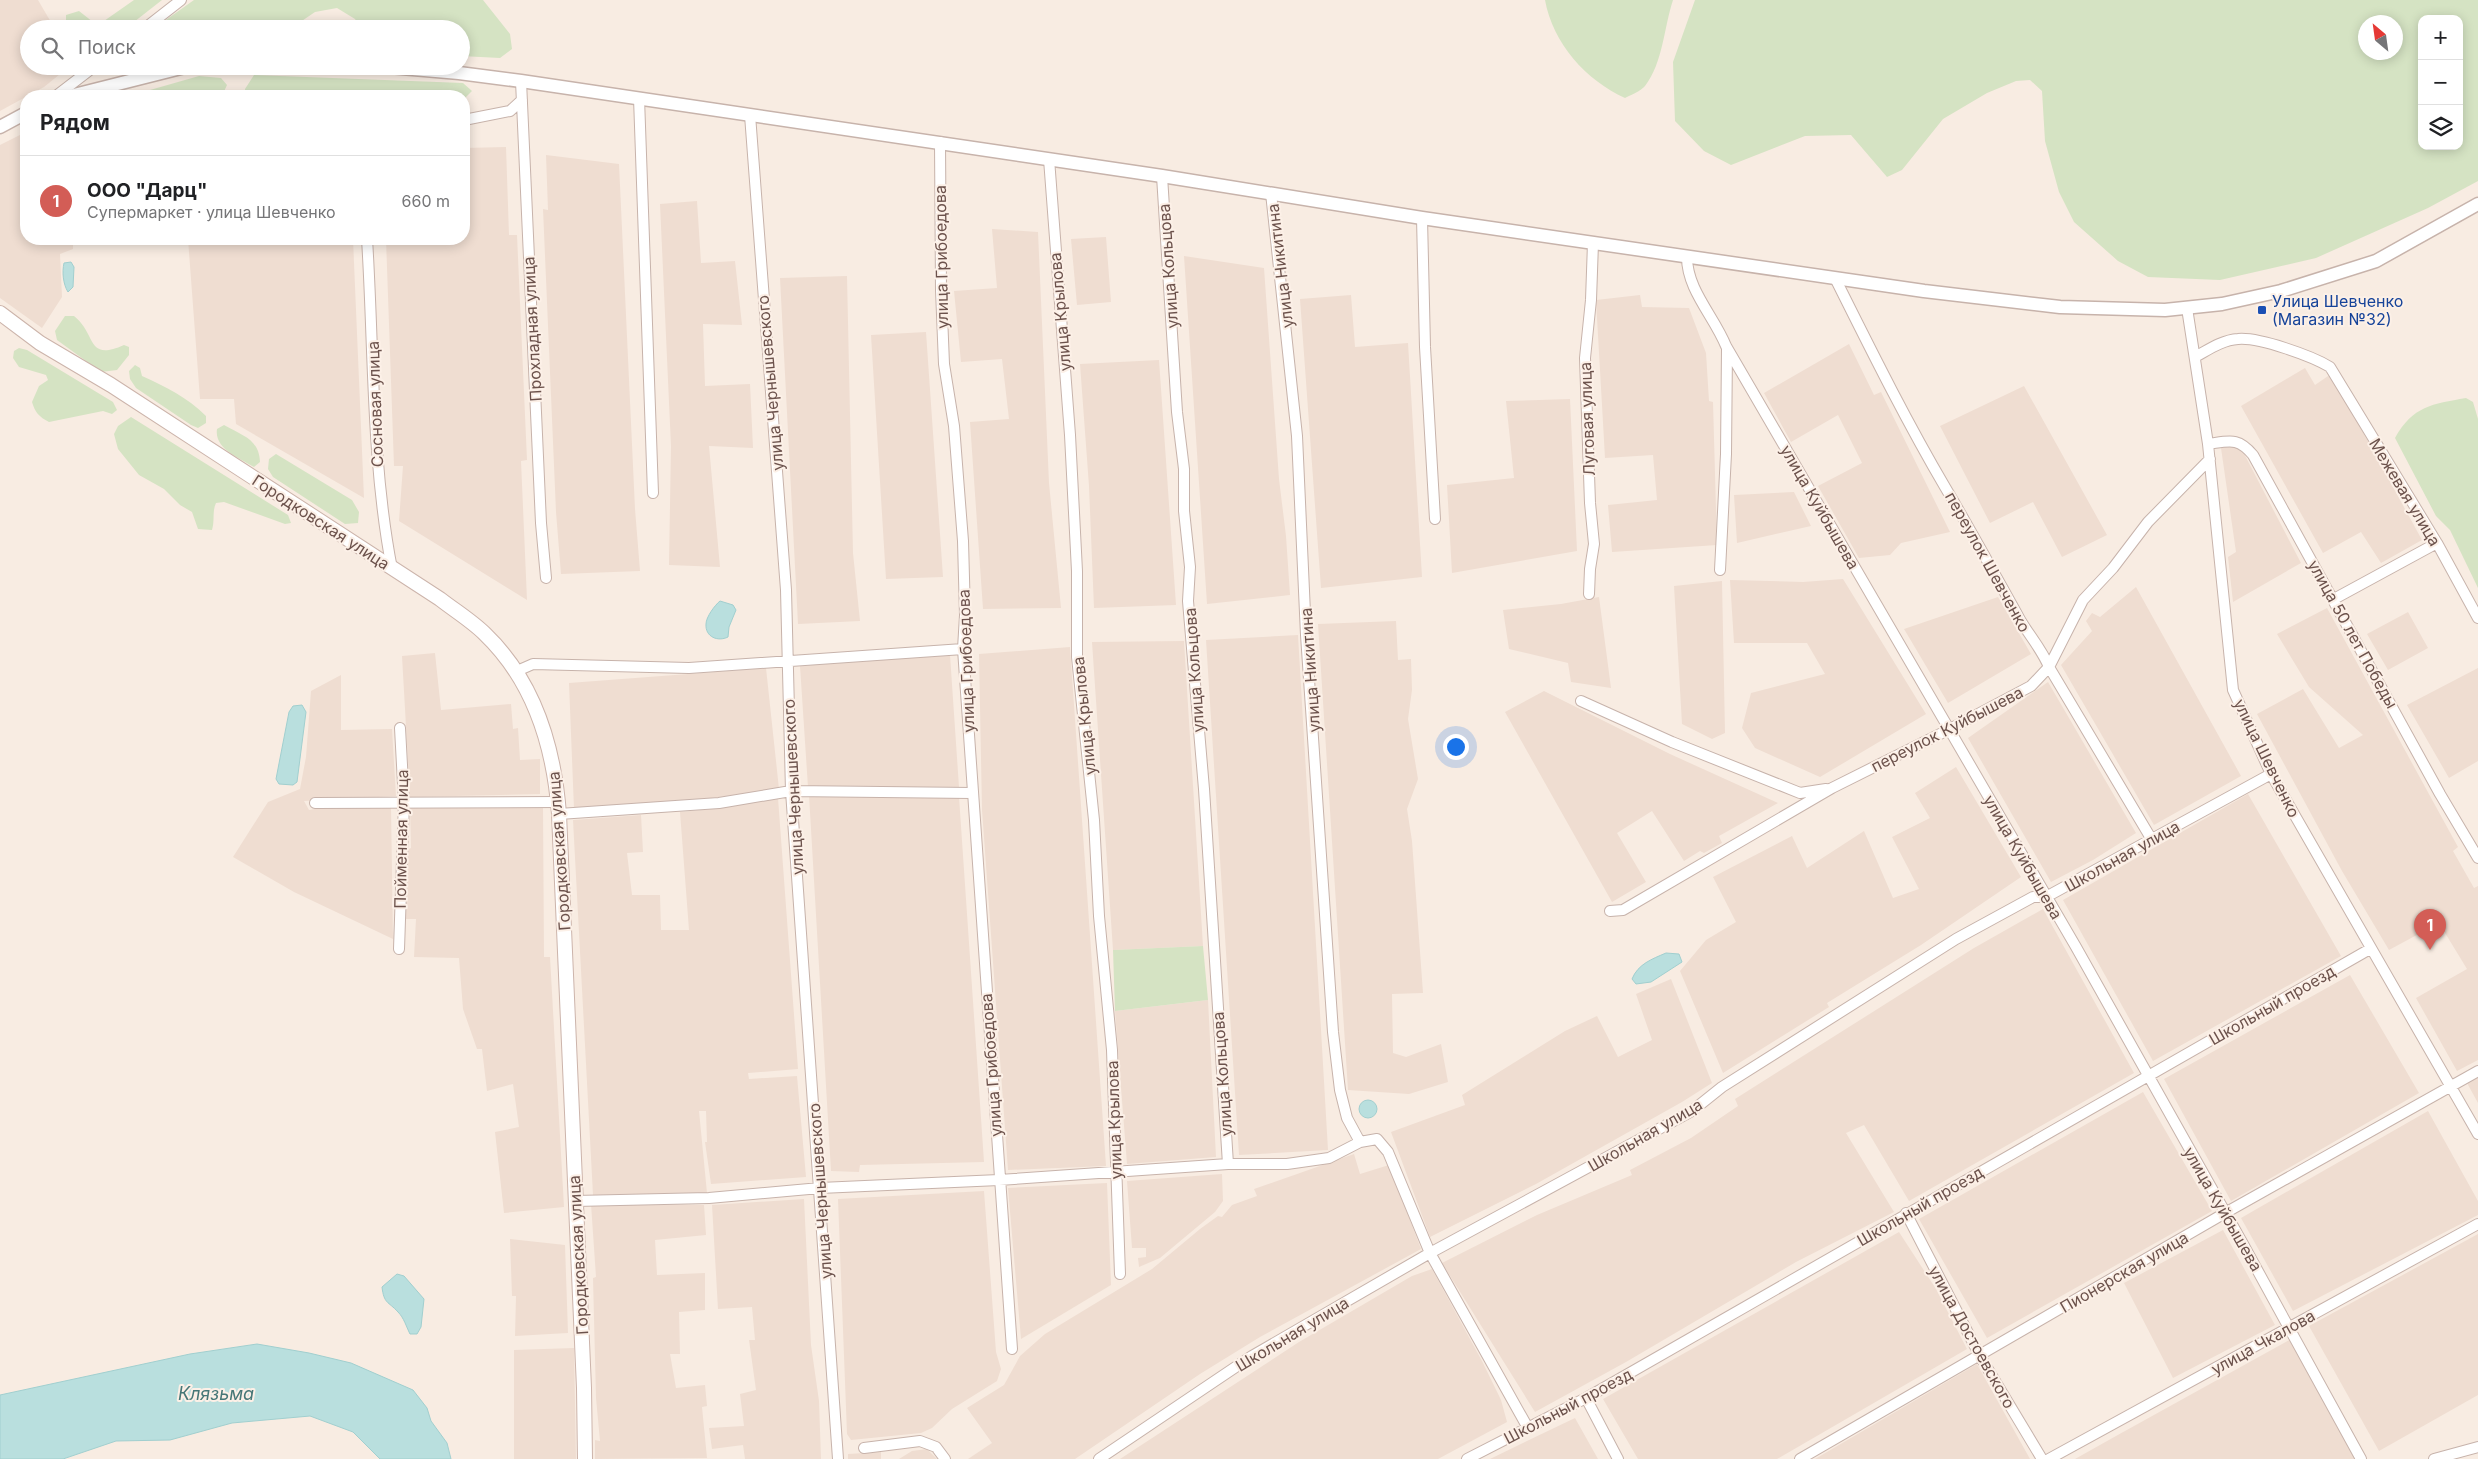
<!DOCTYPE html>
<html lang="ru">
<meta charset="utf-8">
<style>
body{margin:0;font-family:Inter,sans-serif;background:#f6f6f6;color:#202124}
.controls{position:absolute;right:15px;top:15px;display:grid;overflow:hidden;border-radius:10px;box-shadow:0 2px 12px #0003}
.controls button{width:45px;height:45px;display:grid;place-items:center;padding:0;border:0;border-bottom:1px solid #e0e0e0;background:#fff;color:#202124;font:25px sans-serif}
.compass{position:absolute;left:2358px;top:15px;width:45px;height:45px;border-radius:50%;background:#fff;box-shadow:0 2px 12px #0003;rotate:331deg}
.you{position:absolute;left:1455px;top:746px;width:18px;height:18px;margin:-12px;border:4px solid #fff;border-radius:50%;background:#1a73e8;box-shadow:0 0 0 8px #1a73e833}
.badge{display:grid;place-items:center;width:32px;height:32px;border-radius:50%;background:#d35d56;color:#fff;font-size:16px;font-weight:700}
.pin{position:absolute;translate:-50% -41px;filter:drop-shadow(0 1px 2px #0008)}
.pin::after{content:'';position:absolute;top:26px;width:18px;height:15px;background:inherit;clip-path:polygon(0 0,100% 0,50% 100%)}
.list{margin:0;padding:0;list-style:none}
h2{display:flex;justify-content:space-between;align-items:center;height:65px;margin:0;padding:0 20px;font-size:21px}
h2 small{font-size:16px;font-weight:400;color:#757577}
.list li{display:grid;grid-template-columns:32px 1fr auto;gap:15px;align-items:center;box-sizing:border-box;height:90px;padding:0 20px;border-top:1px solid #e0e0e0}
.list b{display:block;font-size:19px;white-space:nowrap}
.list p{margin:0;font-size:16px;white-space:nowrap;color:#757577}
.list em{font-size:16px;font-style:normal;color:#757577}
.icon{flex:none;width:28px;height:28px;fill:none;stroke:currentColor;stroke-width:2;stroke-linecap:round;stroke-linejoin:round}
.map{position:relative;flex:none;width:2478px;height:1459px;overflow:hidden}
.search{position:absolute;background:#fff;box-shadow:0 2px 12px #0003;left:20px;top:20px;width:450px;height:55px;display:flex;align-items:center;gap:12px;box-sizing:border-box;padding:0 18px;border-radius:28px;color:#757577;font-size:19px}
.panel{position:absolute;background:#fff;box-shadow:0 2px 12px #0003;left:20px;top:90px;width:450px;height:155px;border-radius:20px}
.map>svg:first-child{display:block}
.residential{fill:#efddd1}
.green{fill:#d5e3c3;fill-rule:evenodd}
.water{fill:#b9dfde;stroke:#a1cfcf}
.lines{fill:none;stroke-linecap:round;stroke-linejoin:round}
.minor-casing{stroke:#c7b3ab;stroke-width:12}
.tertiary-casing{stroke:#c7b3ab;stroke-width:15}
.secondary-casing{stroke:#ccb4ab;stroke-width:16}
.minor{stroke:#fff;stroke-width:10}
.tertiary{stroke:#fff;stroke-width:12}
.secondary{stroke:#fff;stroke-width:14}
.transit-dot{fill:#1a4fb4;stroke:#fcf0e7;stroke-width:2}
.labels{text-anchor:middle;stroke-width:4;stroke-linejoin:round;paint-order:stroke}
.street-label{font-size:16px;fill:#6c524c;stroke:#fcf0e7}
.transit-label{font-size:16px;fill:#164399;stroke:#fcf0e7;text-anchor:start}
.water-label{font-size:18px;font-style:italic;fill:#467777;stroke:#fcf0e7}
</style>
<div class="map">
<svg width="2478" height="1459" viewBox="0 0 2478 1459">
<rect width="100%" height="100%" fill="#f8ece2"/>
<path class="residential" d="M0 0H38L55 29H29V66H70L44 87 0 111Z
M26 132V239H73V249L60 254 62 297 42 328 0 298V145Z
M506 147 509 235H517L527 460 521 461 527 600 399 521 403 466H394L386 239H464V148Z
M546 155 619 164 635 509 640 571 561 574 556 512 543 209 548 210Z
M697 201 701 263 735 261 742 325 703 324 705 386 750 384 753 448 709 446 720 567 669 565 671 446 660 204Z
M992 229 1038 232 1049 483 1061 608 983 609 970 422 1009 419 1002 359 961 362 954 291 997 288Z
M1106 237 1111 302 1077 305 1071 239Z
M188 239H353L364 498 236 424 234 399H200Z
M1184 256 1264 268 1279 479 1286 536 1290 595 1207 604Z
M847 276 853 553 860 621 798 624 780 278Z
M1351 295 1355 347 1408 343 1422 577 1321 588 1300 299Z
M1640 295 1642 307 1689 308 1706 353 1709 401 1713 402 1717 545 1612 552 1608 505 1657 500 1653 455 1605 458 1596 300Z
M926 332 943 577 886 579 871 335Z
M1849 344 1874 395 1881 392 1950 532 1901 543 1890 555 1859 558 1818 486 1862 463 1838 415 1791 442 1764 393Z
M1159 360 1176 605 1094 608 1089 486 1080 364Z
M2305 368 2315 385 2331 374 2422 540 2381 563 2361 532 2323 553 2241 406Z
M2024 386 2107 535 2062 557 2033 502 1990 523 1940 426Z
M1570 399 1577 551 1452 573 1447 485 1514 478 1506 401Z
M2238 442 2301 563 2233 602 2228 557 2236 552 2221 448Z
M1794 492 1811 526 1737 543 1734 495Z
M1843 579 1926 714 1820 777 1755 748 1742 728 1751 693 1825 674 1807 643H1734L1730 580 1803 582Z
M1722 581 1725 733 1712 739 1682 724 1674 586Z
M2136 587 2241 776 2154 825 2061 665 2092 631 2086 621 2092 613 2100 617Z
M1599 597 1611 688 1571 682 1568 663 1509 649 1503 610 1561 604Z
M1998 597 2031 654 1948 703 1904 629Z
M2327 608 2458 847 2453 851 2474 888 2478 886V1060L2457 1071 2416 998 2467 969 2439 923 2389 950 2342 871 2257 714 2303 689 2339 748 2363 735 2309 687 2277 634Z
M2408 612 2428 648 2388 670 2367 634Z
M1396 621 1398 660 1411 659 1412 690 1408 719 1418 779 1407 809 1412 841 1423 993 1392 994 1393 1053 1406 1057 1441 1044 1448 1082 1409 1094 1348 1090 1318 624Z
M1298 635 1328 1150 1239 1155 1206 640Z
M1184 641 1203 946 1113 950 1092 642Z
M1070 647 1106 1166 1008 1170 982 810 979 654Z
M435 653 441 710 511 704 513 729 518 728 520 760 540 759V794L410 797 402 656Z
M950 655 959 787H808L800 666Z
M766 668 779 789 711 798 574 809 569 683Z
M2478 668V761L2449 778 2407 705Z
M341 675V730L392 729 396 796 304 801 309 810 338 805 391 807 393 939 294 892 233 857 268 802 300 789 306 757 311 691Z
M2048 682 2136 833 2093 860 2051 882 1968 738Z
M1544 691 1670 754 1778 803 1719 836 1722 843 1704 853 1700 851 1684 861 1652 811 1617 833 1646 882 1612 902 1505 712Z
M1956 767 2021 877 1921 945 1827 1003 1829 1007 1723 1073 1680 971 1706 940 1736 922 1713 877 1792 836 1807 868 1864 831 1893 898 1919 889 1892 837 1930 818 1915 793Z
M2248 794 2341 956 2153 1061 2063 900Z
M809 795 959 797 984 1162 860 1165 859 1172 831 1171Z
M778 798 798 1069 748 1073 749 1079 797 1076 806 1177 711 1184 705 1142H707L706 1111H699L707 1193 593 1195 573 820 641 815 643 852 627 853 632 895H660L661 930H689L680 812 722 808 734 802Z
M410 806 543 807 544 957H550L564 1207 504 1213 495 1132 519 1127 513 1084 487 1091 482 1049H477L463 1009 459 958 414 957 416 919H406L407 850 411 848Z
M2043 909 2134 1073 1909 1201 1864 1125 1846 1133 1894 1212 1796 1262 1626 1362 1535 1412 1442 1263 1537 1215 1632 1175 1630 1170 1691 1138 1738 1106 1735 1099 1974 948Z
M2350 975 2419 1093 2231 1201 2164 1079Z
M1671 979 1712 1083 1682 1102 1536 1184 1430 1237 1391 1132 1465 1105 1462 1095 1565 1031 1597 1016 1618 1057 1652 1040 1636 994Z
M1208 1000 1216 1157 1127 1164 1115 1011Z
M2478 1077V1103L2467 1083Z
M2143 1092 2212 1211 1987 1338 1919 1219Z
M2428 1111 2478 1201V1215L2293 1311 2241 1218Z
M1354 1154 1360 1174 1389 1165 1421 1249 1260 1337 1200 1374 1075 1459H968L992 1443 967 1408 1004 1385 1020 1356 1045 1334 1152 1269 1200 1229 1218 1216 1222 1217 1232 1205 1257 1196 1254 1189Z
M1222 1174 1223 1201 1215 1212 1160 1258 1139 1267 1138 1258 1146 1257V1248H1132L1127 1181Z
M1107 1183 1111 1285 1021 1339 1008 1188Z
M984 1191 996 1352 1001 1369 997 1381 952 1409 932 1428 921 1433 851 1440 847 1434 838 1199Z
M804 1199 811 1345 819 1401 821 1459H745L743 1445 712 1449 709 1428 744 1426 740 1394 756 1390 749 1340H755L752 1307 718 1309 712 1205Z
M591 1204 704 1205 706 1235 655 1240 657 1275 705 1273V1310L679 1312 680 1354H670L676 1388 705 1385 707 1406 702 1407 707 1458 595 1459V1440L600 1441 596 1398 593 1278 596 1277Z
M2223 1230 2275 1325 2173 1378 2124 1283Z
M1899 1232 1936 1289 1967 1349 1777 1459H1638L1603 1399Z
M2478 1234V1395L2379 1451 2309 1326Z
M510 1239 565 1245 568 1333 515 1336 516 1296H512Z
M1432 1269 1482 1361 1501 1400 1507 1422 1438 1459H1120L1299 1342 1412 1276Z
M2291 1339 2356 1459H2075L2116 1436Z
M574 1348 576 1459H514V1350Z
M1977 1364 2030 1459H1815Z
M1575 1418 1598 1459H1490L1529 1440Z
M927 1449 937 1459H899L912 1451Z
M881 1452V1459H848V1454Z"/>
<path class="green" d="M134 0H162L125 29H66V15L79 11 93 22 104 21Z
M194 0H483L510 34 512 49 500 58 461 56V29H360L355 19 337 8 315 12 290 29H153Z
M1545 0H1673C1664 27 1663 63 1645 86 1641 91 1631 95 1625 98 1586 80 1553 44 1545 0Z
M1695 0H2478V181L2428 208 2316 258 2220 280 2148 277 2118 261 2074 222 2059 192 2045 141 2042 91 2030 80 2016 81 1987 93 1943 119 1902 170 1887 177 1851 135 1805 136 1731 165 1704 151 1675 121 1673 62ZM2422 19H2459V146H2422ZM2366 22H2396V52H2366Z
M104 66H137L110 74 102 71Z
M254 75 463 83 472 91 464 99V96H245V89Z
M199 76 221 78 227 85 222 96H129Z
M65 316H74C97 334 86 362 124 345L129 347V355L117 370 101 372 57 340 55 331Z
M19 348 27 350 113 402 117 410 112 414 103 411 49 422C39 417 35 412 32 402L39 386 48 380 46 375 19 367 13 358 14 351Z
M135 365 140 368 142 376C166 387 187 397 206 416V423L198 428 191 425 136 388 130 379 129 371Z
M2466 398 2473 402 2478 419V588L2450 530 2436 516 2395 438C2413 406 2432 404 2466 398Z
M131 417 288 515 291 523 285 524 224 502 216 503C212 511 215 520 212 530L198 529 192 512 180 505 164 489 139 475 118 449 114 434 118 426Z
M224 425C243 436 259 439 260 462L254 467C240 458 214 449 217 429Z
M276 454 352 500 359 512 358 523 345 524 273 477 268 469 269 459Z
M1203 946 1208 1000 1115 1011 1113 950Z"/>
<path class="water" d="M71 262 74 267 73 287 68 292C63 284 62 272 64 263Z
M720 601 733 605 736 610 729 627 728 637C718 642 705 637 706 624 706 617 715 605 720 601Z
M302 705 306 712 297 782 293 785 279 784 276 779 289 712 293 706Z
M1666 953 1679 954 1682 962 1651 982 1636 984 1632 979C1638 964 1652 959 1666 953Z
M1359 1109a9 9 0 1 1 18 0a9 9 0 1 1-18 0Z
M397 1274 404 1276 424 1299 421 1327 417 1334H410C406 1326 404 1318 398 1312 388 1301 384 1304 382 1287Z
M257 1344 309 1353 351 1363 413 1390 427 1408 431 1421 447 1443 451 1459H380L353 1432 310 1416 232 1423 170 1440 116 1441 63 1459H0V1395L190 1354Z"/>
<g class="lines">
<g class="minor-casing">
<path id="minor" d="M144 29 181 0
M521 81 541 523 546 578
M56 96 95 66
M639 98 653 493
M750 115 786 590 791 791 838 1459
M464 120 510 111 522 100
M940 142 941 290 944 364 954 426 963 541 965 615 963 649 1012 1349
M1049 159 1070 435 1077 571V657L1094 820 1099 916 1112 1050 1120 1274
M1162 176 1177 412 1184 469V511L1190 567 1188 601 1204 789 1228 1164
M1271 193 1297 436 1306 635 1333 1032 1340 1090 1347 1118 1360 1142
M1422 218 1425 347 1435 519
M367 239C374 348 371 461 392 569
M1687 257C1687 290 1714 316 1726 346L2076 947 2243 1244 2361 1459
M1835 278C1870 348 1905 419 1945 487 1970 529 1994 573 2018 616 2027 633 2042 649 2049 667L2152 840
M2187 308 2208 444 2233 690 2271 774 2478 1134
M2195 357C2208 350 2222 340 2238 339 2259 337 2312 356 2330 367L2437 543 2478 618
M2208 444C2230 441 2238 437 2253 455L2440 794 2478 858
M1720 570 1726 454 1727 349
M1589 594 1590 569 1594 544 1590 503 1585 358 1591 300 1593 243
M2334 599 2437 543
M517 671 533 664 689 668 963 649
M1581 701 1672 742 1800 793 1826 789
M315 803 558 802
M559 814 719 803 791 791 972 793
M1610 911 1623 910 1832 788 1948 730 2031 686 2049 667 2083 600 2113 568 2148 522 2210 459
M399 949 404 802 400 728
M575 1201 709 1198 820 1188 999 1180 1228 1164H1287L1329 1158 1360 1142 1377 1139 1388 1152 1430 1253 1528 1428
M1906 1213 1980 1356 2042 1459
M1586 1398 1618 1459
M864 1448 920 1441 936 1447 945 1459
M1099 1459 1252 1356 1430 1253 1692 1111 1722 1087 1956 939 2033 897H2046L2271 774
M1467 1459 1586 1398 2370 949
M1800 1459 2225 1213 2478 1071
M2049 1459 2478 1224
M2434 1459 2478 1447"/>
</g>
<g class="tertiary-casing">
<path id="tertiary" d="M378 66 459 73 521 81 1162 176 1422 218 1924 291 2060 307 2165 310 2222 304 2281 291 2376 261 2478 204
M70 96 189 66
M0 127 26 113"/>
</g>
<g class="secondary-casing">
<path id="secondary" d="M0 313 40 343 111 385 440 599C454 610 472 621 485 634 535 682 554 747 559 814L584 1388 585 1459"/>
</g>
<use href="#minor" class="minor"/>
<use href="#tertiary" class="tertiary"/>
<use href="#secondary" class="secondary"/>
</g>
<rect class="transit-dot" x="2257" y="305" width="10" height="10" rx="2.5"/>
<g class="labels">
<g class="street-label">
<text transform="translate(941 257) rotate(-91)" y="6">улица Грибоедова</text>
<text transform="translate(1168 266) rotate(-94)" y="6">улица Кольцова</text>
<text transform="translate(1280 266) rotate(-97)" y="6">улица Никитина</text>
<text transform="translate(1060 312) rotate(-95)" y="6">улица Крылова</text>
<text transform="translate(532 329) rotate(-93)" y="6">Прохладная улица</text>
<text transform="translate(770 383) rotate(-95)" y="6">улица Чернышевского</text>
<text transform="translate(375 404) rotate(-92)" y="6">Сосновая улица</text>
<text transform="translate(1587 419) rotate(-92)" y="6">Луговая улица</text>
<text transform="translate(2405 492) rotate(59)" y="6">Межевая улица</text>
<text transform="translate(1820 507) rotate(60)" y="6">улица Куйбышева</text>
<text transform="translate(321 522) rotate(33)" y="6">Городковская улица</text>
<text transform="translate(1988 562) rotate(61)" y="6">переулок Шевченко</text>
<text transform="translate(2353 634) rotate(61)" y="6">улица 50 лет Победы</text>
<text transform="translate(966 661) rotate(-92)" y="6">улица Грибоедова</text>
<text transform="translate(1194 670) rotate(-94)" y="6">улица Кольцова</text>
<text transform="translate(1310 670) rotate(-94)" y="6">улица Никитина</text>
<text transform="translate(1084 716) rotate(-96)" y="6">улица Крылова</text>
<text transform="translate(1947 729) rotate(-27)" y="6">переулок Куйбышева</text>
<text transform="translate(2267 758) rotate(64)" y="6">улица Шевченко</text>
<text transform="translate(793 787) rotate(-93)" y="6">улица Чернышевского</text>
<text transform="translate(401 839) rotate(-89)" y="6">Пойменная улица</text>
<text transform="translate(559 851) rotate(-94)" y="6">Городковская улица</text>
<text transform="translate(2122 856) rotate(-29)" y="6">Школьная улица</text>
<text transform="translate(2023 857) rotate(60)" y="6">улица Куйбышева</text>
<text transform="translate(2272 1005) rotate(-30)" y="6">Школьный проезд</text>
<text transform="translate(991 1065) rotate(-94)" y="6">улица Грибоедова</text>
<text transform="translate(1222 1074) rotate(-94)" y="6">улица Кольцова</text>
<text transform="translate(1114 1120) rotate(-92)" y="6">улица Крылова</text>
<text transform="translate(1645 1135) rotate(-30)" y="6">Школьная улица</text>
<text transform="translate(820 1191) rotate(-94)" y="6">улица Чернышевского</text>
<text transform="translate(1920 1206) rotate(-30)" y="6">Школьный проезд</text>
<text transform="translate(2223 1209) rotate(60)" y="6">улица Куйбышева</text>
<text transform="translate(578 1255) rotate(-93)" y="6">Городковская улица</text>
<text transform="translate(2124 1272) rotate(-30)" y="6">Пионерская улица</text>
<text transform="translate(1292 1334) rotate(-31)" y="6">Школьная улица</text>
<text transform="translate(1972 1337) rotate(61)" y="6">улица Достоевского</text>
<text transform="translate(2263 1342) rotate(-29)" y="6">улица Чкалова</text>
<text transform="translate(1568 1406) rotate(-28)" y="6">Школьный проезд</text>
</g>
<g class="transit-label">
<text x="2272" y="307">Улица Шевченко<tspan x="2272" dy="18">(Магазин №32)</tspan></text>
</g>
<g class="water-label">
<text x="216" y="1400">Клязьма</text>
</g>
</g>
</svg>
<div class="controls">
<button>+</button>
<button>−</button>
<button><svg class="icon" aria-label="layers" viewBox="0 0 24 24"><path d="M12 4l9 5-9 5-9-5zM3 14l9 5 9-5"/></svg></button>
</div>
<svg class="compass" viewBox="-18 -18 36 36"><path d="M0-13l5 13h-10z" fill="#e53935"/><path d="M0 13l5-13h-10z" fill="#757577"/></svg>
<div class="you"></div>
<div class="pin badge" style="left:2430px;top:950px">1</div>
<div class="search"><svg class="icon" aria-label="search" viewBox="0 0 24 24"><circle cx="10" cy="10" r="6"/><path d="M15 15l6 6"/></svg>Поиск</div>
<section class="panel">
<h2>Рядом<small></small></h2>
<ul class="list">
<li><span class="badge">1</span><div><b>ООО &quot;Дарц&quot;</b><p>Супермаркет · улица Шевченко</p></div><em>660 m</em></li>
</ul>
</section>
</div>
